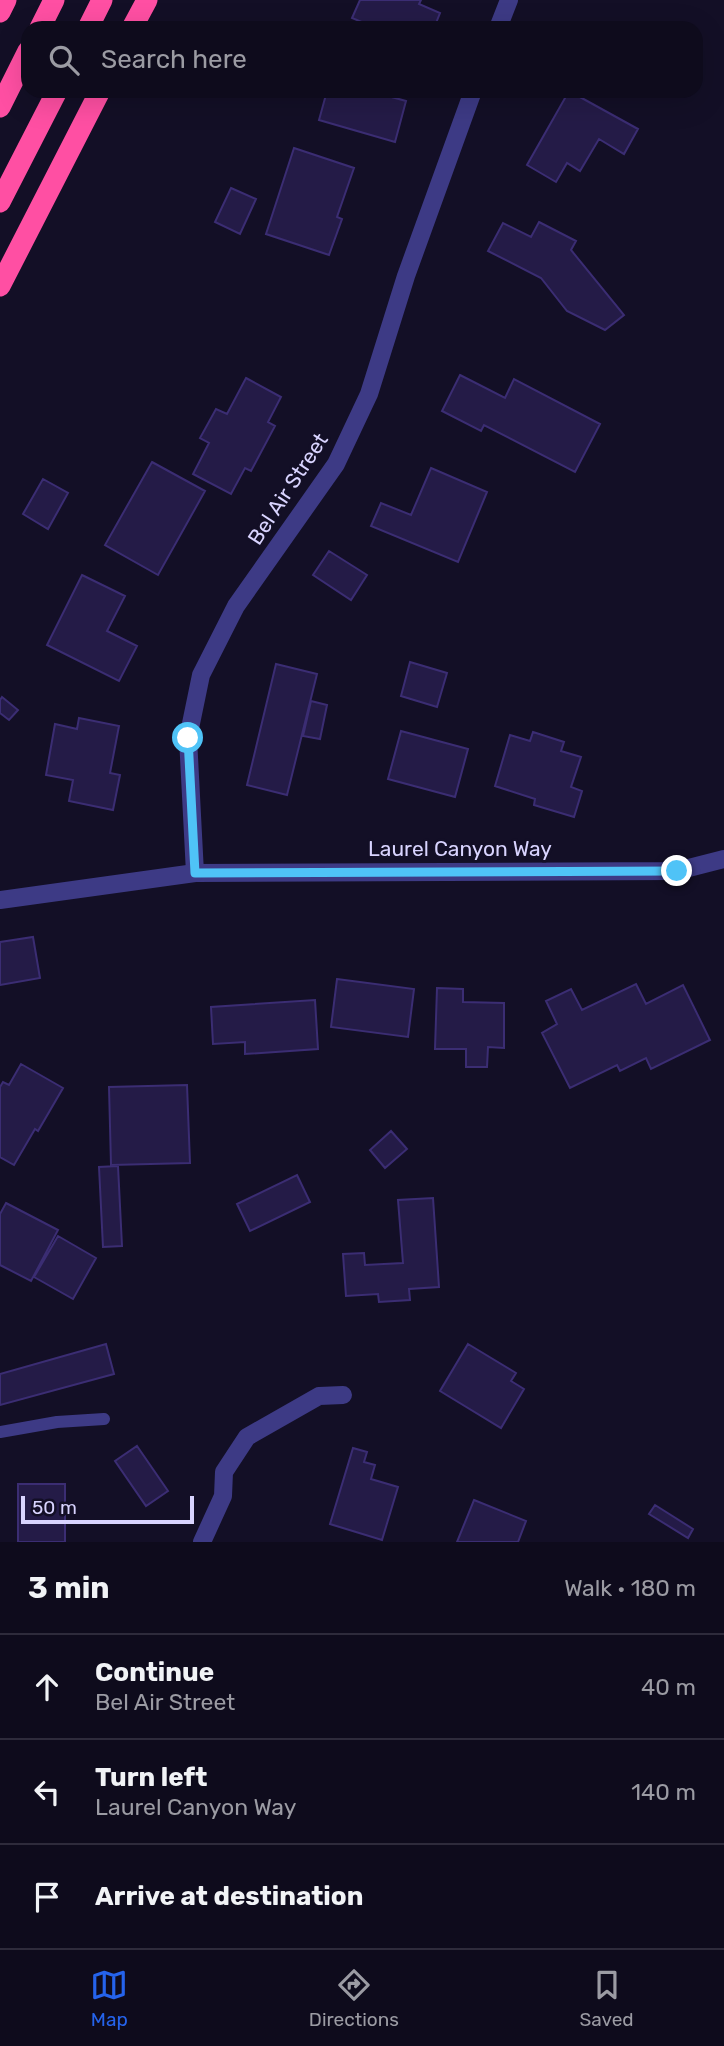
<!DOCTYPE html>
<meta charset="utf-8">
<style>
body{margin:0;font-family:Rubik,sans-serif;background:#171425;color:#f1f3f6}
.scale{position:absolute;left:21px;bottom:18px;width:173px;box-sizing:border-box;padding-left:7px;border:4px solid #d9d4ff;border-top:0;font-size:19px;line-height:24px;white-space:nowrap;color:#d9d4ff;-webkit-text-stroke:5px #130f26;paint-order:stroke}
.stop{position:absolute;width:21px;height:21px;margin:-16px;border:5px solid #4fc3f7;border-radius:50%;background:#fff}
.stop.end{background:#4fc3f7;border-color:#fff;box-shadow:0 2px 7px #0008}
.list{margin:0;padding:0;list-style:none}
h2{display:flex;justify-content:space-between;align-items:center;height:91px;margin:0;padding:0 28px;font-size:30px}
h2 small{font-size:23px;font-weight:400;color:#9b9ba3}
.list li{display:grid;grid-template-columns:46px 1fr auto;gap:21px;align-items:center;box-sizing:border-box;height:105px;padding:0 28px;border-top:2px solid #2e2b3b}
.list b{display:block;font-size:26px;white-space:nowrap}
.list p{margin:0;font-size:23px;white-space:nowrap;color:#9b9ba3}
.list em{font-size:23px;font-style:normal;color:#9b9ba3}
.icon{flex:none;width:38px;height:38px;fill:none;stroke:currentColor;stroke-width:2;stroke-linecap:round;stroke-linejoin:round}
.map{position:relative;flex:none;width:724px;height:1542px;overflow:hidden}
.search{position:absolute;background:#0e0b1c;box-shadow:0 7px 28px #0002;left:21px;right:21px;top:21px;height:77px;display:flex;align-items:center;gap:18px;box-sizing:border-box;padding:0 24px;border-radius:21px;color:#9b9ba3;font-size:26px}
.sheet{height:406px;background:#0e0b1c}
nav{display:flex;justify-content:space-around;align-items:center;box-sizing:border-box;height:98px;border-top:2px solid #2e2b3b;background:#0e0b1c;font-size:19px;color:#9b9ba3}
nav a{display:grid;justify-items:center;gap:4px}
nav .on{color:#2563eb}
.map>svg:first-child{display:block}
.building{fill:#241b47;stroke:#3b2d73;stroke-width:2}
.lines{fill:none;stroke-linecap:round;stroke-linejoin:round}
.service{stroke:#3d3a85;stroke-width:12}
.minor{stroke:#3d3a85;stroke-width:18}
.tertiary{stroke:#3d3a85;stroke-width:18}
.motorway{stroke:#ff4fa3;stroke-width:21}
.route{stroke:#4fc3f7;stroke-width:9}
.labels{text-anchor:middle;stroke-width:5;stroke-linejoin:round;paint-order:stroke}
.street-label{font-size:21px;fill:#d9d4ff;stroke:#130f26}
</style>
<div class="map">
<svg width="724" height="1542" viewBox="0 0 724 1542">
<rect width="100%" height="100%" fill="#130f26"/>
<path class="building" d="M360 0H421L419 4 440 13 434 28H376L352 18Z
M327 91H390L388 96 406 101 395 142 319 120Z
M569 91 638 129 624 154 599 139 580 171 567 163 556 182 527 165Z
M294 148 354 168 337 217 342 219 329 255 266 234Z
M231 188 256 199 240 234 215 222Z
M539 222 576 241 571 250 624 315 605 330 567 311 541 278 488 251 503 223 531 237Z
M460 375 505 398 514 379 600 424 575 472 484 425 481 431 442 411Z
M246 378 281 397 268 422 275 426 251 471 245 468 231 494 193 474 209 443 200 438 216 409 227 414Z
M152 462 205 491 158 575 105 545Z
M431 468 487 492 458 562 371 526 381 503 411 515Z
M43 479 68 493 48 529 23 514Z
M329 551 367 575 351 600 313 575Z
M82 575 125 596 107 631 137 646 119 681 47 645Z
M410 662 447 673 437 707 401 696Z
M276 664 317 674 287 795 247 785Z
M2 697 18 710 9 720 0 713V700Z
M311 701 327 705 320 739 303 736Z
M79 718 119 726 110 773 120 775 113 810 69 801 73 780 46 775 55 724 77 729Z
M401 731 468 749 455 797 388 779Z
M533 732 564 742 561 751 581 757 571 787 582 791 574 817 534 805 535 799 495 786 510 735 530 741Z
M33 937 40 978 0 985V942Z
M337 979 414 989 408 1037 331 1027Z
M636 984 646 1004 683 985 710 1040 651 1069 646 1058 620 1071 617 1065 570 1088 542 1033 557 1024 546 1001 571 989 582 1010Z
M437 988 463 989V1002L504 1003V1048L488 1047 487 1067H466V1049H435Z
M315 1000 318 1049 245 1054V1042L213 1044 211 1007Z
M21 1064 63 1088 38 1131 35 1129 14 1165 0 1157V1087L3 1082 9 1085Z
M187 1085 190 1163 111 1165 109 1087Z
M391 1131 407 1149 385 1168 370 1150Z
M118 1166 122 1246 103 1247 99 1167Z
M297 1175 310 1202 250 1231 237 1204Z
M433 1198 439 1287 409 1289 410 1300 379 1302 378 1294 346 1296 343 1254 364 1253 365 1265 403 1263 398 1200Z
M6 1203 58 1230 31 1281 0 1265V1214Z
M58 1236 96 1258 73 1299 34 1277Z
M106 1344 114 1374 0 1405V1374Z
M468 1344 516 1373 511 1381 524 1389 501 1428 440 1391Z
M137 1446 168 1491 146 1506 115 1461Z
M353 1448 367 1452 364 1462 375 1465 371 1479 398 1487 382 1540 330 1524Z
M18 1484H65V1542H18Z
M474 1500 526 1521 518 1542H457Z
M655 1505 693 1529 688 1538 649 1514Z"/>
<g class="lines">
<path class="service" d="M0 1432 57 1422 104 1419"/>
<path class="minor" d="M498 28 509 0
M473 91 406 276 369 394 336 464 236 606 201 675 188 738 195 873 677 871 724 859
M202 1542 223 1496 224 1472 247 1437 319 1396 343 1395"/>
<path class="tertiary" d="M0 900 195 873"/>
<path class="motorway" d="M0 12 6 0
M40 28 54 0
M88 28 102 0
M132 28 147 0
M0 107 28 51
M0 202 57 91
M0 286 100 91"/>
</g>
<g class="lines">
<path class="route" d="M188 738 195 873 677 871"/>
</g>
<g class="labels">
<g class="street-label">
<text transform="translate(288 489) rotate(-57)" y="7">Bel Air Street</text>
<text x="460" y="856">Laurel Canyon Way</text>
</g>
</g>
</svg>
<div class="scale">50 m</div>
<div class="stop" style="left:188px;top:738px"></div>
<div class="stop end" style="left:677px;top:871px"></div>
<div class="search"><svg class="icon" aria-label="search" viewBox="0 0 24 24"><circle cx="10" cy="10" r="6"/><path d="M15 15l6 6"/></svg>Search here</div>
</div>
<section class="sheet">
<h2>3 min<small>Walk · 180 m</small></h2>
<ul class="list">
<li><svg class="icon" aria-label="ahead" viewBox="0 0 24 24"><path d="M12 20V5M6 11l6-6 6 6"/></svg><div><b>Continue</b><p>Bel Air Street</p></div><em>40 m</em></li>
<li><svg class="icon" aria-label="left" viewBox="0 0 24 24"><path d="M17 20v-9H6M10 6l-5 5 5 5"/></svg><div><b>Turn left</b><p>Laurel Canyon Way</p></div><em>140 m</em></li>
<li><svg class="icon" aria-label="arrive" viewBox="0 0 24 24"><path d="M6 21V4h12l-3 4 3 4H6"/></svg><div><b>Arrive at destination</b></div></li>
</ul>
</section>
<nav>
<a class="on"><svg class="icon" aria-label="map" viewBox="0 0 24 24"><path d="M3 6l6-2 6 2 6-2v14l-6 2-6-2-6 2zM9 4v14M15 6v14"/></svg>Map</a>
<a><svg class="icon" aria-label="directions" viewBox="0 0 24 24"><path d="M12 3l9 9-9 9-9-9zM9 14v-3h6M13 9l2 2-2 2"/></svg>Directions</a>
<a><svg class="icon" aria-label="saved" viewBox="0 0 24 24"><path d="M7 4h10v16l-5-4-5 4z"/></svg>Saved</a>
</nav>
